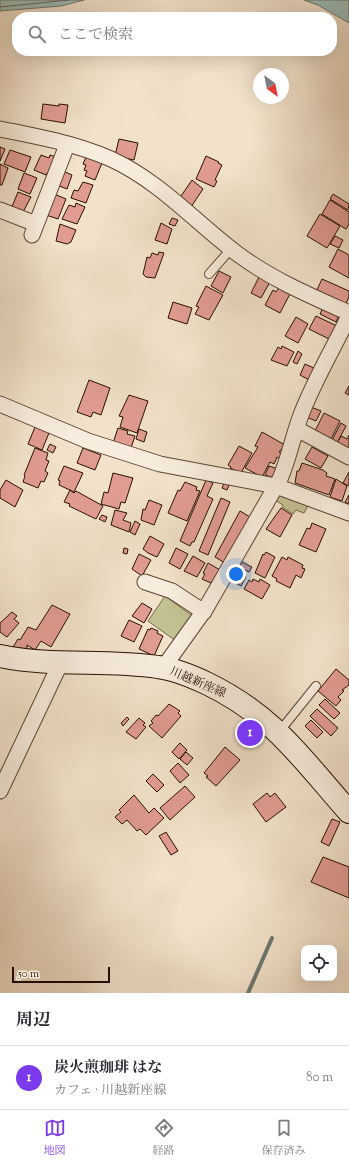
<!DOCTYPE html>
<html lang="ja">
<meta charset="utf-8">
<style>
body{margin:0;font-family:"Sorts Mill Goudy","Noto Serif JP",serif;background:#f2f2f3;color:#2b2b33}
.controls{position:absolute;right:12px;bottom:12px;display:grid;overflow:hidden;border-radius:8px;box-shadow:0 4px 16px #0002}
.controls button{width:36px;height:36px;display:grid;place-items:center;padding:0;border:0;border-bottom:1px solid #e1e1e2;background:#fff;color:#2b2b33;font:20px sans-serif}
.compass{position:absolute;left:253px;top:68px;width:36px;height:36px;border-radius:50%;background:#fff;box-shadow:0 4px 16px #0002;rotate:148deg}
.scale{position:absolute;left:12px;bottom:10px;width:98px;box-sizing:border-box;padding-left:4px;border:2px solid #290f00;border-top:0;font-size:11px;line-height:14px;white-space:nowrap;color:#290f00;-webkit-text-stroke:3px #f7ecdd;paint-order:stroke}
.you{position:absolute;left:236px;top:574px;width:14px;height:14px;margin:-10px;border:3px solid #fff;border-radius:50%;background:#1a73e8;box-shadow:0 0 0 6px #1a73e833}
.badge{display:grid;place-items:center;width:26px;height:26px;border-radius:50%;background:#7c3aed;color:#fff;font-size:13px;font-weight:700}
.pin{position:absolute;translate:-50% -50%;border:2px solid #fff;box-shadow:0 1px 4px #0006}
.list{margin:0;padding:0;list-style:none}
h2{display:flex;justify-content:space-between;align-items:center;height:52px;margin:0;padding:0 16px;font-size:17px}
h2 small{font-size:13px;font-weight:400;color:#7c7c81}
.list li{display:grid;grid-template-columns:26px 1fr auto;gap:12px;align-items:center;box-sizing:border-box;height:64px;padding:0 16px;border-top:1px solid #e1e1e2}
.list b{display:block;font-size:15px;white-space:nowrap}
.list p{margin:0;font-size:13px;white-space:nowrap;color:#7c7c81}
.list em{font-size:13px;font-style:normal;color:#7c7c81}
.icon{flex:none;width:22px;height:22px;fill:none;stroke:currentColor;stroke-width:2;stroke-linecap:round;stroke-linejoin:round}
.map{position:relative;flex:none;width:349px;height:993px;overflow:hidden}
.search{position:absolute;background:#fff;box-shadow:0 4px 16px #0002;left:12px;right:12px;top:12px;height:44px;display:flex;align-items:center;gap:10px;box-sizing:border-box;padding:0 14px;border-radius:16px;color:#7c7c81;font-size:15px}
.sheet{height:116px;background:#fff}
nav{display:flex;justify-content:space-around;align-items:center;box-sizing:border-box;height:56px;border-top:1px solid #e1e1e2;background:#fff;font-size:11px;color:#7c7c81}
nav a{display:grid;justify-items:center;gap:2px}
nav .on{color:#7c3aed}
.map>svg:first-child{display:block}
.green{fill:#c2c192;stroke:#766849}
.water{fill:#9cbdbb;stroke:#6e7770}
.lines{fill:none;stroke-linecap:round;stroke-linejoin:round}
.shore{stroke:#62665e;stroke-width:1}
.stream{stroke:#6e7770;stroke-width:4}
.building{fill:#e19c92;stroke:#290f00}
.lane-casing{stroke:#5b4433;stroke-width:10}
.street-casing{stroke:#5b4433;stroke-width:17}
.secondary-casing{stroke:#290f00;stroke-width:24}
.lane{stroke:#f7ecdd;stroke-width:8}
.street{stroke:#f7ecdd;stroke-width:15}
.secondary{stroke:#f7ecdd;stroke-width:22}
.labels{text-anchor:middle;stroke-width:3;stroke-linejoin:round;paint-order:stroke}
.street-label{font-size:12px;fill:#290f00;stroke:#f7ecdd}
</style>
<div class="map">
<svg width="349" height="993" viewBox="0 0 349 993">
<rect width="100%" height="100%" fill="#f2e2cb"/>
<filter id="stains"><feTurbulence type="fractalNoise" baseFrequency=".005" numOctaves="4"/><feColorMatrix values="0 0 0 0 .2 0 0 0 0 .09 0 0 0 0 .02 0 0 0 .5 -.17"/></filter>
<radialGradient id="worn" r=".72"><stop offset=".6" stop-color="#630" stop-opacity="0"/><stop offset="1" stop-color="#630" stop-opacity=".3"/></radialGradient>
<path class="green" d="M280 492 310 502 304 513 296 510 293 514 282 507 283 505 275 500Z
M165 596 194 617 176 641 148 621Z"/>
<path class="water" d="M0 0H84L61 6 0 11Z
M304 0H349V23L318 5Z"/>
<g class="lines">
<path class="shore" d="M0 7 69 0"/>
<path class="stream" d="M248 993 272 938"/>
</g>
<path class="building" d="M43 104 59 106V104L68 105 65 123 41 119Z
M119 139 138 143 134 160 115 156Z
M0 147 5 149 0 161Z
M10 150 31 157 25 172 4 164Z
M41 155 49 158 50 155 56 157 50 174 47 173 46 175 34 170Z
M206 156 219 162 218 163 222 165 215 180 217 181 214 187 196 179Z
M86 157 102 163 95 180 85 176 87 171 84 170 86 165 83 164Z
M0 164 8 168 2 185H0Z
M63 171 72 175 67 189 57 185Z
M24 173 37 178 30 194 18 189Z
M192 180 203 189 191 207 179 199Z
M83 182 93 185 86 203 71 198 74 190 78 191Z
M18 192 31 197 23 212 11 209Z
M54 194 66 199 58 219 46 215Z
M333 194 349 204 348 210 330 199Z
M330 200 349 212V224L346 229 322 214Z
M76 203 85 207 77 224 62 219 69 205 75 207Z
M320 214 340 226 327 248 307 236Z
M172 218 178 220 175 226 169 224Z
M161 223 172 229 167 244 155 240Z
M60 224 76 230 71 242 67 244 56 241Z
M335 236 343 240 339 248 330 244Z
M338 249 349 255V278L329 267Z
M159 252 164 253 155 278 146 277 143 274 147 257 150 258 152 253 158 255Z
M219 271 231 277 223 293 211 286Z
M260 275 271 280 261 298 251 293Z
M322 279 349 291V297L345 306 316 292Z
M206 286 223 295 209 320 195 314 199 307 196 306Z
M280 286 291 292 280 313 265 305 273 290 276 292Z
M173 302 192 308 187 324 168 318Z
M324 305 340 313 336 322 320 314Z
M316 316 337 326 331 340 309 329Z
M296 317 308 324 298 343 285 336Z
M282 346 294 352 287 366 271 360 278 347 281 349Z
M298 351 302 354 297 364 293 362Z
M305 364 316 369 311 381 300 375Z
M89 380 110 388 101 415 93 412 91 417 77 412Z
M349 386V395L345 393Z
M129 395 148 401 137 433 120 427 123 417 119 416Z
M311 407 321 411 316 421 306 417Z
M324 413 340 421 330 441 315 431Z
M341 423 346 426 336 445 331 442Z
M35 427 49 433 42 450 28 444Z
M118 428 128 431 127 434 135 436 131 448 113 443Z
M139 429 147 432 144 442 136 439Z
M262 432 285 445 279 452 282 453 280 459 277 457 274 464 270 462 262 477 245 468 258 447 255 446Z
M349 435V451L336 445 341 436 347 439Z
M50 444 56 447 53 453 47 450Z
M239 446 252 453 241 473 230 468 231 467 228 465Z
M312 447 328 456 321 468 305 459Z
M35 448 48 453 46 460 49 461 45 471 48 473 44 482 41 481 38 488 23 482 25 476 24 475Z
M83 448 101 455 95 470 77 463Z
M302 463 323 470 327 473 326 476 335 479 329 495 295 483 297 471H299Z
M64 466 83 473 74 492 59 485 60 481 58 480Z
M269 466 278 469 274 478 265 475Z
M349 472V486L343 483Z
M113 473 133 478 125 503 121 502 119 509 101 504 104 492 108 493Z
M336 479 347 486 342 501 330 497Z
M6 480 23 490 15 507 0 498V490Z
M206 480 213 483 207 496 213 499 194 542H192L190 546 180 541Z
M225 481 230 483 227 490 222 488Z
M185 482 197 487 196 490 200 491 187 521 168 513 178 490 180 491Z
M70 490 74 493 76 491 103 506 96 519 69 506 70 504 64 502Z
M349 495V504L345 502Z
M221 498 230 502 208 555 199 551Z
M149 500 162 505 154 525 141 520 143 509 145 510Z
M281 508 292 515 280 537 266 529Z
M115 510 127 513 123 520 131 523 129 532 111 525Z
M240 511 250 517 225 563 215 557Z
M102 515 107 517 105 522 99 519Z
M135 521 140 524 135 535 130 532Z
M312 523 326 529 316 552 299 545 307 528 310 529Z
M150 536 164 544 157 557 148 553 143 549Z
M124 548 128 549 127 554 123 553Z
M176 548 188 554 180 569 169 563Z
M266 552 275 557 265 578 255 573 263 554 264 555Z
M139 554 151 560 142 576 132 569Z
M193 556 205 563 197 577 184 571Z
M282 557 287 560 288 557 303 565 302 568 305 569 301 578 296 575 290 588 276 581 277 579 272 576Z
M242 562 252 567 249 572 239 567Z
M208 563 222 571 215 582 212 581 211 583 202 579 205 574 203 573Z
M236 572 246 577 241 586 232 581Z
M253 579 259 582 260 579 270 585 262 599 244 589 249 580 252 582Z
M142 603 152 609 144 623 132 616Z
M52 605 70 614 51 647 41 641 35 650 27 645V649L13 647 18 639 20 640 28 627 36 630Z
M12 612 17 616 14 619 19 623 7 637 0 632V623Z
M129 620 142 626 134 642 121 636Z
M151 628 158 631 157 633 163 636 154 656 139 649 148 629 150 630Z
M336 669 349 680V685L342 690 344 691 338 697 341 700 336 706 318 691Z
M325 699 340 713 334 719 319 705Z
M169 704 180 711 178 713 181 716 162 738 149 726 153 723 151 721 156 715 158 716Z
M317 709 338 728 331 736 310 716Z
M127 717 129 719 123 726 121 723Z
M139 718 145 723 143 725 146 727 136 739 126 732Z
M311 720 323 732 317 738 305 726Z
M248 722 263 732 252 745 238 734Z
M180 743 187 750 179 759 172 752Z
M225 747 240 760 216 786 206 777 208 776 204 773Z
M186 752 193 758 187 765 180 759Z
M178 763 189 775 180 783 170 771Z
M153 774 164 785 157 792 146 781Z
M185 786 195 797 170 820 160 808Z
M267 793 270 797 275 793 286 807 266 822 253 804Z
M134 795 149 813 154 808 164 818 146 835 140 829 137 831 127 820 122 824 115 817 121 812 119 810Z
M332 819 340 822 329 846 321 842Z
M166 832 178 851 171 855 159 836Z
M323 857 349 867V898L311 882Z"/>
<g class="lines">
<g class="lane-casing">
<path id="lane" d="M209 274 231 249
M279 732 316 686"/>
</g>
<g class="street-casing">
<path id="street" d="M0 129C37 136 77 144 111 159 161 182 196 223 239 255 273 280 311 296 349 313
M0 210 36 224
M32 235 67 145
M0 404 88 441 160 464 276 486 349 513
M297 429 349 457
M145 582 172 591 204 612
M163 668 206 608 280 479C289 458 293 436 301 415 314 381 333 349 349 316
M0 791 61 662"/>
</g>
<g class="secondary-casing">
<path id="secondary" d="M0 656C52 667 105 659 158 667 175 669 191 676 206 683 273 715 302 759 349 812"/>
</g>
<use href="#lane" class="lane"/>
<use href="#street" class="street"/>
<use href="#secondary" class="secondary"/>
</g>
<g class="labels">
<g class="street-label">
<text transform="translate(198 682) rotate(23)" y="4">川越新座線</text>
</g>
</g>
<rect width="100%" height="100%" filter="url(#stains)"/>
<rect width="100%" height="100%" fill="url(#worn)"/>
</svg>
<div class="controls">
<button><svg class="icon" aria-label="locate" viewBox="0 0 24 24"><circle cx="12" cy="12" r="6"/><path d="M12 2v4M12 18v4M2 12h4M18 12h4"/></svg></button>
</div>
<svg class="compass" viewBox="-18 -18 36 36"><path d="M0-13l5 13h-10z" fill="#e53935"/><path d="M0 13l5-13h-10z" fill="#7c7c81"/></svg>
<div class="scale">50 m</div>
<div class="you"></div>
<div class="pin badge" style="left:250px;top:733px">1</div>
<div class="search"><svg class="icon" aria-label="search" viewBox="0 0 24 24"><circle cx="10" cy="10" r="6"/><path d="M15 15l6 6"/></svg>ここで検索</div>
</div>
<section class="sheet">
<h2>周辺<small></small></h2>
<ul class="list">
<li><span class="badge">1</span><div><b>炭火煎珈琲 はな</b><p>カフェ · 川越新座線</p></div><em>80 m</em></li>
</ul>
</section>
<nav>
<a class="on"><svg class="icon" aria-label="map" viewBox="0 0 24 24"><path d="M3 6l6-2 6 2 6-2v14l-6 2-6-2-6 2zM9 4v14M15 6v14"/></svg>地図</a>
<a><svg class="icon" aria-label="directions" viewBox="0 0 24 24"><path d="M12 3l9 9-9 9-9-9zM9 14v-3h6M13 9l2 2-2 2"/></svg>経路</a>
<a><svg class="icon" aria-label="saved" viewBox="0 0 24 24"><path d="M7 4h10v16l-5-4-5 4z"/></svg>保存済み</a>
</nav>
